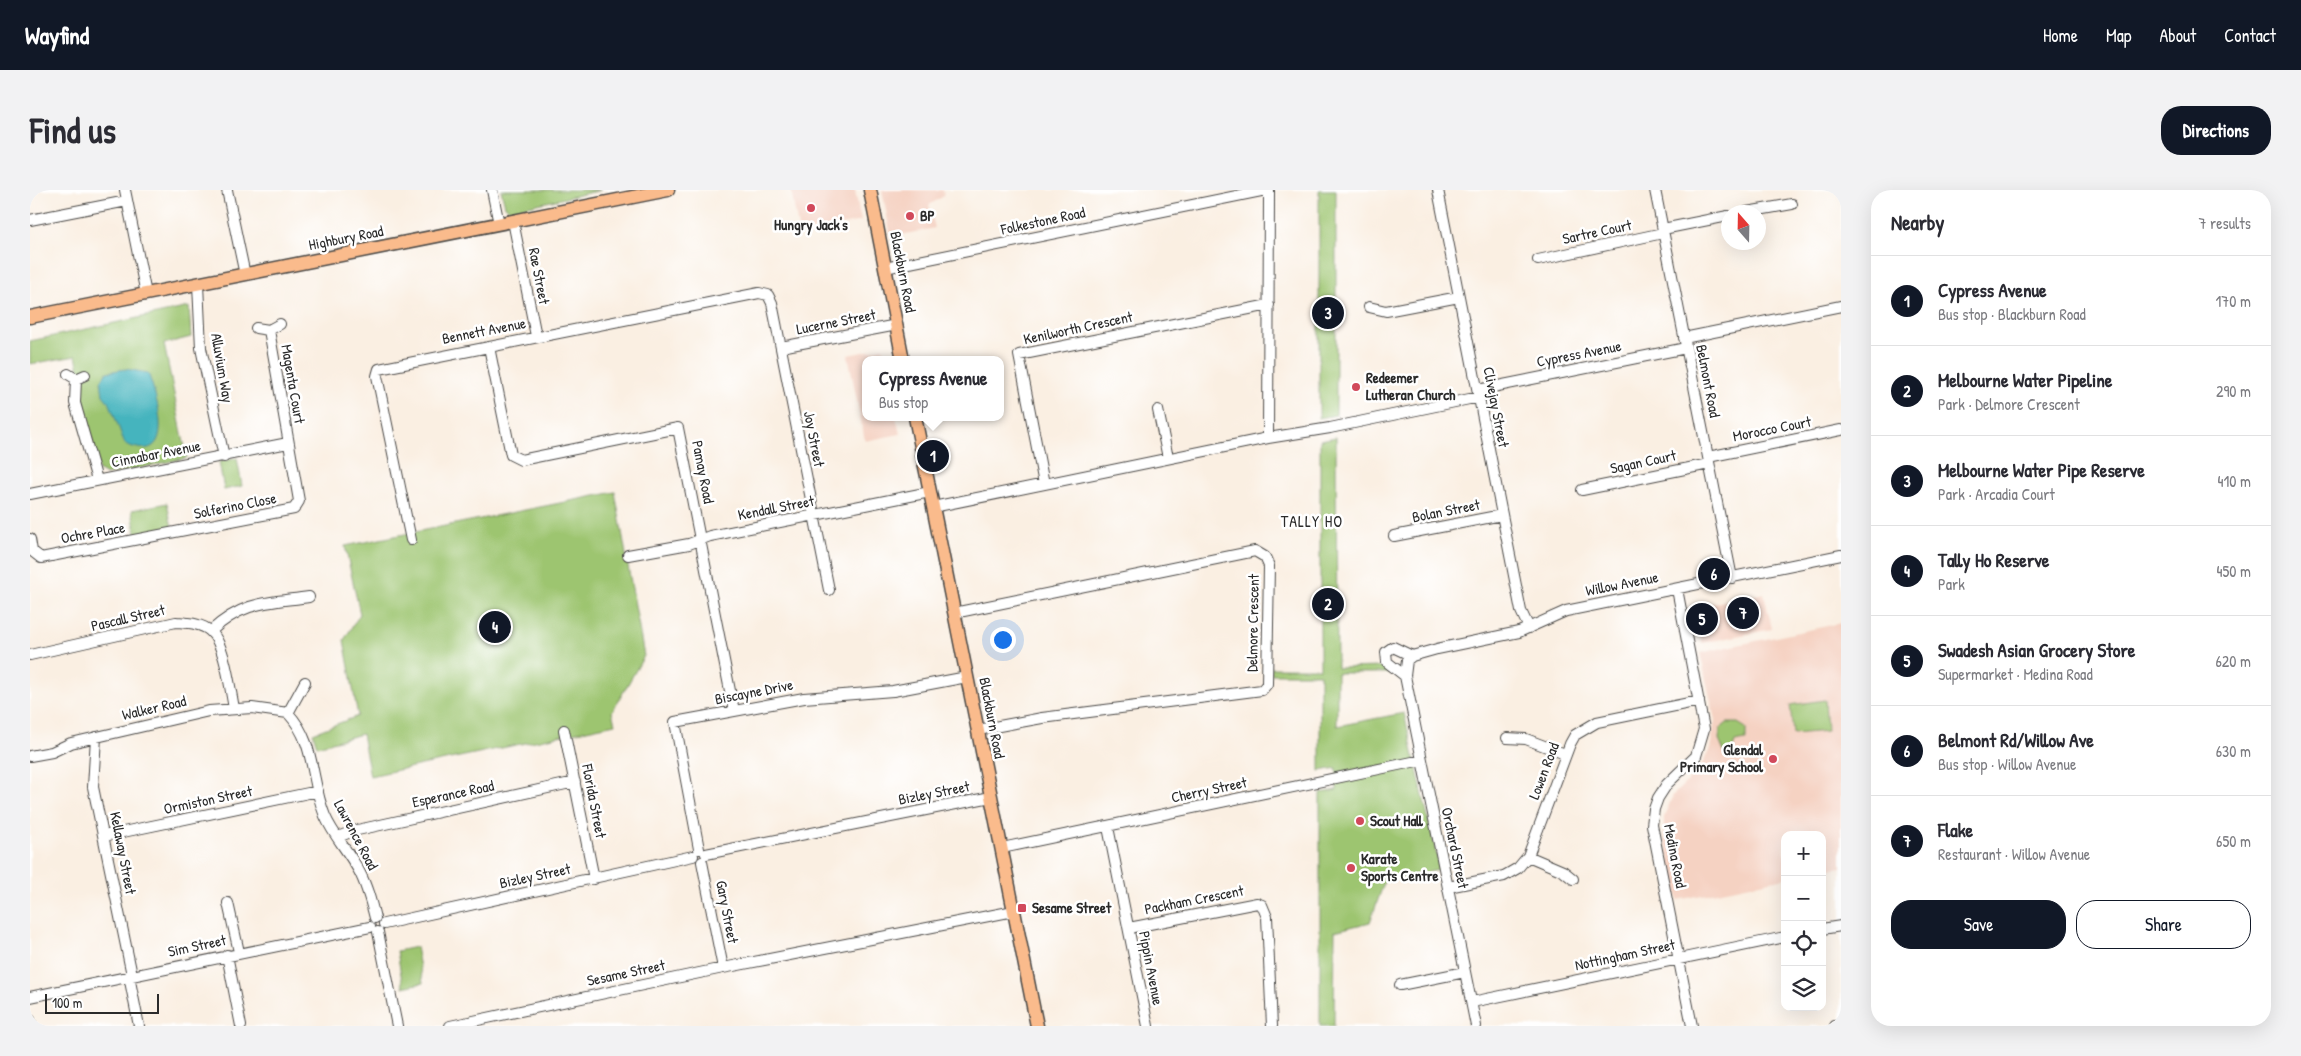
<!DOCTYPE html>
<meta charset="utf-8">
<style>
body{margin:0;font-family:"Patrick Hand",sans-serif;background:#f2f2f3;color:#2b2b33}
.controls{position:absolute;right:15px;bottom:15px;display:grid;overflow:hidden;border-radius:10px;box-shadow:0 5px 20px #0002}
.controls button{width:45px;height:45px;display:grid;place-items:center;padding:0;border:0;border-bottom:1px solid #e1e1e2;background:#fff;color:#2b2b33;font:25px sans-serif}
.compass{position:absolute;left:1691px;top:15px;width:45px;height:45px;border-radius:50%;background:#fff;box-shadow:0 5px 20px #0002;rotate:340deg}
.scale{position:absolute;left:15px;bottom:12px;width:114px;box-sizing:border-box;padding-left:5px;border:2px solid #2b2b2b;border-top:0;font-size:14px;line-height:18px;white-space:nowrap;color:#2b2b2b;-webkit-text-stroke:4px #fff;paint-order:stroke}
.you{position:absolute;left:972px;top:449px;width:18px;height:18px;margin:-12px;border:4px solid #fff;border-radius:50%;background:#1a73e8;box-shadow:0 0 0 8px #1a73e833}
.badge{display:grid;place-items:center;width:32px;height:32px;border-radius:50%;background:#111827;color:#fff;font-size:16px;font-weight:700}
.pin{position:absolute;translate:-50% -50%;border:2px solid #fff;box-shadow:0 1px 5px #0006}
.popup{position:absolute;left:832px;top:166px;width:142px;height:65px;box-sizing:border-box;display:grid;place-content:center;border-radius:10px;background:#fff;filter:drop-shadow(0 1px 4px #0005);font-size:16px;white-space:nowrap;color:#7c7c81}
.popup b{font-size:19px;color:#2b2b33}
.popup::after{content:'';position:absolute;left:50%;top:100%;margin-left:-10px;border:10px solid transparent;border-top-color:#fff}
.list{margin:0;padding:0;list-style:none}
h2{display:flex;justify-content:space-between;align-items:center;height:65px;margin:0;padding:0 20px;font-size:21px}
h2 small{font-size:16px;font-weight:400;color:#7c7c81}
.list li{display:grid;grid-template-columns:32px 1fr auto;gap:15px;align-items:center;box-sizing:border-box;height:90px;padding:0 20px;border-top:1px solid #e1e1e2}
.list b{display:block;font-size:19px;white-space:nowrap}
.list p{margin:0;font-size:16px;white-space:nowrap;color:#7c7c81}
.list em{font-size:16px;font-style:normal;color:#7c7c81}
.actions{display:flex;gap:10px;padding:15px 20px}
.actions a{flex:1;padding:11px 0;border:1px solid #111827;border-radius:20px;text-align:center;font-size:18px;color:#111827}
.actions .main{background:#111827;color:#fff}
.icon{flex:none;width:28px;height:28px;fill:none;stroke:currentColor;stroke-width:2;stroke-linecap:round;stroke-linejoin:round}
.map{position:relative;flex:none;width:1811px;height:836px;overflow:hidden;border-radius:20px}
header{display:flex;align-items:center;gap:30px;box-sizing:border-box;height:70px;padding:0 25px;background:#111827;color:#fff}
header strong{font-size:24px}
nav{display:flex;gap:28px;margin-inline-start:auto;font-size:18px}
.intro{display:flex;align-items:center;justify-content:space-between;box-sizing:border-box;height:120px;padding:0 30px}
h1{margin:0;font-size:35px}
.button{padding:12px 22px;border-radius:20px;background:#111827;color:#fff;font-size:18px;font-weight:700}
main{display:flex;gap:30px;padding:0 30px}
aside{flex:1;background:#fff;border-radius:20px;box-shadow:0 5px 20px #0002}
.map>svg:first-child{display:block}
.built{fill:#f5d2c2}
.green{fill:#9dc570;stroke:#64784e}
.water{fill:#45b4be;stroke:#387074}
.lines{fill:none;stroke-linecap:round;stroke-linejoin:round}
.minor-casing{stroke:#4a4846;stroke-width:12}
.major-casing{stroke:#4a4846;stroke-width:15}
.minor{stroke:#fff;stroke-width:10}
.major{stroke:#fabb8c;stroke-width:12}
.poi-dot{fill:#d1495b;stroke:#fff;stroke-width:2}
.labels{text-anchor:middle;stroke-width:5;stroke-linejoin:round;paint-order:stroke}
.poi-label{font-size:15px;font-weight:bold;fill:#2b2b2b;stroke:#fff;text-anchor:start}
.street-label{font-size:15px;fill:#2b2b2b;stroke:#fff}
.neighbourhood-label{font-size:16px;letter-spacing:1px;fill:#2b2b2b;stroke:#fff}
</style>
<header>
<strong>Wayfind</strong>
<nav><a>Home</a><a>Map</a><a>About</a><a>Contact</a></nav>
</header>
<div class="intro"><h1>Find us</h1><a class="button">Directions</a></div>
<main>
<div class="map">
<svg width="1811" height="836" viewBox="0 0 1811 836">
<rect width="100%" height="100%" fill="#fff"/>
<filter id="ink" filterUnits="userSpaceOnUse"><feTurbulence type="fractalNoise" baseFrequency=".02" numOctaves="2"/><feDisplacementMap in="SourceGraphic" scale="10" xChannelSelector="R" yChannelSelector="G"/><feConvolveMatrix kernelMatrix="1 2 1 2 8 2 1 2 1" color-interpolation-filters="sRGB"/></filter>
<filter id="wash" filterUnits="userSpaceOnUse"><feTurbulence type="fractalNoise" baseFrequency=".0096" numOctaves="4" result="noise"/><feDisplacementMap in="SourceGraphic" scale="20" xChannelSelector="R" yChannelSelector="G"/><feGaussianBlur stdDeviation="1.12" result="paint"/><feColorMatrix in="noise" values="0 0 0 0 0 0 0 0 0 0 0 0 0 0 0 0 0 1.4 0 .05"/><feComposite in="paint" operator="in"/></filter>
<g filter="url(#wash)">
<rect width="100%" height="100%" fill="#faefe2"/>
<path class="built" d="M761 0H825L831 31 769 43Z
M852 0H913L914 6 899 15 905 38 861 47Z
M853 158 855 170H836V227H866L870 244 835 251 818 165Z
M1734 403 1742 439 1672 453 1665 417Z
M1811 433V677L1792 681V645H1755V688L1648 710 1634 646V627L1643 605 1669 580 1680 559 1685 530 1670 463Z"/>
<path class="green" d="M471 0H572L480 20 475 16Z
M1289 0H1306V225L1289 228Z
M159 117 161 147 134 154 157 268 76 285 69 281 63 260 64 256 56 233 51 211V189L46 166 0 174V151Z
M1306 247 1307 478 1354 477 1359 483H1307V536L1374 523 1410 680 1355 690 1340 732 1305 741 1304 836H1290V603L1307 600V578L1290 581V484H1241V478H1290V250Z
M207 268 212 296 194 300 189 272Z
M585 302 614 466 582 522 585 534 340 586 332 544 287 556 283 543 328 526 314 450 330 424 315 356Z
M137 313 142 338 106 345 102 320Z
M1795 510 1797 541 1763 544 1760 515Z
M1697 533H1708L1716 538V550L1705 552 1702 561 1694 562 1689 550 1690 539Z
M386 757 393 793 373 797 367 761Z"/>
<path class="water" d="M96 179 118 183C127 207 149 277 95 254L80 214 73 205 71 191 77 182Z"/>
</g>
<g filter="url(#ink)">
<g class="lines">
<g class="minor-casing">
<path id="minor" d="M95 0 116 104
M197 0 215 85
M462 0 469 34
M1408 0 1491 421 1499 438
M1625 0 1702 388
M1717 22 1762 14
M0 30 97 11
M483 31 506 146
M1633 39 1698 26
M1508 70 1633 43
M855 78 1236 0
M168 94 171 158 194 267
M1339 117 1356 121 1429 107
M226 138 239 140 250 134
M1654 148 1811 116
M459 157 481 265 491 270 648 238 704 521
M751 157 867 135
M38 184 46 189 55 185
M46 189 45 213 67 290
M1448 200 1656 158
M1128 220 1138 268
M1238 248 1239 0
M1678 267 1811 240
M1014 294 989 165 1239 115
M1552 300 1679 274
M0 304 258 253
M903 317 1238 248 1300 238 1449 207
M1364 346 1472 325
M0 349 2 361 11 368 264 319 269 311 239 140
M381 350 347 186 349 179 729 103 738 105 742 113 799 400
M598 365 659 354 680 346 900 302
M1647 399 1674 539 1666 566 1637 594 1628 608 1624 619 1622 635 1662 836
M924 423 1225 361 1235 367 1239 376 1237 494 1232 500 1012 528 948 540
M181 441C214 411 236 413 279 407
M0 465 146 432C157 433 171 433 180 441 195 453 200 499 204 518
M1375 486 1357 472 1356 462 1363 457 1382 466
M258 523C286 553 280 589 295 626 303 645 319 662 329 681 337 696 341 712 345 728
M258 523 275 492
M534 540 564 689
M66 547 63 597 102 785
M1477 548 1496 549 1535 564
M0 566 22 562 41 553 179 521 222 518 258 523
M1078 637 1118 836
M74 646 288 601
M308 647 323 641 545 592
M972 658 1392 570
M669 659 645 532 774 508 863 501 937 487
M676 664 961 607
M1498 666 1533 681 1543 689
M672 672 693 778
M1418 697 1474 686 1488 678 1498 666 1540 554 1545 545 1567 532 1669 511
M198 713 209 762
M354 734 663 666
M1099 738 1227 713 1232 715 1237 727 1242 836
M1792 739 1811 736
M348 742 367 836
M197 765 211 836
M99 786 109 836
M1370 795 1435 782
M0 807 340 737
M1442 812 1755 747
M0 830 1 836
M420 836 693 778 984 721
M1446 836 1375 486 1377 470 1382 466 1407 459 1489 442 1536 421 1811 365
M1805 836 1811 835"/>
</g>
<g class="major-casing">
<path id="major" d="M840 0 873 170
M0 127 638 0
M885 227 1007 836"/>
</g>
<use href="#minor" class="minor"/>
<use href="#major" class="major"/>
</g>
</g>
<g class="poi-dot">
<circle cx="781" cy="18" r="5"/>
<circle cx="880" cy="26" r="5"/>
<circle cx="1326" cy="197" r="5"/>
<circle cx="1743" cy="569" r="5"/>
<circle cx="1330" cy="631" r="5"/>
<circle cx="1321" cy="678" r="5"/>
<rect x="987" y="713" width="10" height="10" rx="2.5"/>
</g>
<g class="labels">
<g class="poi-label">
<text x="890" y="31">BP</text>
<text x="781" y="40" text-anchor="middle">Hungry Jack's</text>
<text x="1336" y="193">Redeemer<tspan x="1336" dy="17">Lutheran Church</tspan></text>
<text x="1733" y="565" text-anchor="end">Glendal<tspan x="1733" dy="17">Primary School</tspan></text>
<text x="1340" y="636">Scout Hall</text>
<text x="1331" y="674">Karate<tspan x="1331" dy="17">Sports Centre</tspan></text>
<text x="1002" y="723">Sesame Street</text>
</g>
<g class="street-label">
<text transform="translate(1013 31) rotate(-12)" y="5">Folkestone Road</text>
<text transform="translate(1567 42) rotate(-12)" y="5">Sartre Court</text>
<text transform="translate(316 48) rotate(-11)" y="5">Highbury Road</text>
<text transform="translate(873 82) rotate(79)" y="5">Blackburn Road</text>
<text transform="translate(509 86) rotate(79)" y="5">Rae Street</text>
<text transform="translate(806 132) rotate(-11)" y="5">Lucerne Street</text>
<text transform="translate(1048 138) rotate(-12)" y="5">Kenilworth Crescent</text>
<text transform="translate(454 141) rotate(-11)" y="5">Bennett Avenue</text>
<text transform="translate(1549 164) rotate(-11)" y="5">Cypress Avenue</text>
<text transform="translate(192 178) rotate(80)" y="5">Alluvium Way</text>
<text transform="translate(1678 191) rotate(79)" y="5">Belmont Road</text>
<text transform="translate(263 194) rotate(80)" y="5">Magenta Court</text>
<text transform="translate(1466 217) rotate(79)" y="5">Clivejay Street</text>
<text transform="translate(1742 239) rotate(-11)" y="5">Morocco Court</text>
<text transform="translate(784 249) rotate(79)" y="5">Joy Street</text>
<text transform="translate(126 264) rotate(-11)" y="5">Cinnabar Avenue</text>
<text transform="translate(1613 272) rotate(-12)" y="5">Sagan Court</text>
<text transform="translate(673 282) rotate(79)" y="5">Pamay Road</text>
<text transform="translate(205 316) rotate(-11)" y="5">Solferino Close</text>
<text transform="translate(746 318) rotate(-11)" y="5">Kendall Street</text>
<text transform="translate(1416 321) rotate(-11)" y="5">Bolan Street</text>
<text transform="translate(63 343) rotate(-10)" y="5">Ochre Place</text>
<text transform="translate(1592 394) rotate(-11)" y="5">Willow Avenue</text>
<text transform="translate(98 428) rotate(-13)" y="5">Pascall Street</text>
<text transform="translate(1223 433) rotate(-89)" y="5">Delmore Crescent</text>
<text transform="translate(724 502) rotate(-11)" y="5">Biscayne Drive</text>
<text transform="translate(124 518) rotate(-13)" y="5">Walker Road</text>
<text transform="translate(962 528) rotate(79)" y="5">Blackburn Road</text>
<text transform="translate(1514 581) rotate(-69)" y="5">Lowen Road</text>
<text transform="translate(1179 600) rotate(-12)" y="5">Cherry Street</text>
<text transform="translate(904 603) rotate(-11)" y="5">Bizley Street</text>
<text transform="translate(423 604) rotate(-12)" y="5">Esperance Road</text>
<text transform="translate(178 610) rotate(-12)" y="5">Ormiston Street</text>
<text transform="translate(564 611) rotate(79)" y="5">Florida Street</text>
<text transform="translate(326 645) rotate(62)" y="5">Lawrence Road</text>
<text transform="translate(1425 658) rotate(78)" y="5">Orchard Street</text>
<text transform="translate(93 663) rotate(79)" y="5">Kellaway Street</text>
<text transform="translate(1645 666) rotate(79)" y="5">Medina Road</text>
<text transform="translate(505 686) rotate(-12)" y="5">Bizley Street</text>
<text transform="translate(1164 710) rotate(-11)" y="5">Packham Crescent</text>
<text transform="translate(697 722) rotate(79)" y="5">Gary Street</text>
<text transform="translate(167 756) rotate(-12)" y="5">Sim Street</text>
<text transform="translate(1595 765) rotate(-12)" y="5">Nottingham Street</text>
<text transform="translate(1121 778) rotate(79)" y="5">Pippin Avenue</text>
<text transform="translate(596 783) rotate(-12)" y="5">Sesame Street</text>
</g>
<g class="neighbourhood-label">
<text x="1282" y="337">TALLY HO</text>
</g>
</g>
</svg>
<div class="controls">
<button>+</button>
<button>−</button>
<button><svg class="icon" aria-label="locate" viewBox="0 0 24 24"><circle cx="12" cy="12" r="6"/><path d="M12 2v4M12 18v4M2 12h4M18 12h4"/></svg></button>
<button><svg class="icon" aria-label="layers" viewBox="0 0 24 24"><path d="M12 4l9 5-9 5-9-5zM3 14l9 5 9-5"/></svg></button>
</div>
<svg class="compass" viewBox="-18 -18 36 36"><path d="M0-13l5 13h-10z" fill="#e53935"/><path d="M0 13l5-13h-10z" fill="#7c7c81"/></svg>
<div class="scale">100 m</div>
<div class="you"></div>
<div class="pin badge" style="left:903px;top:266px">1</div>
<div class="popup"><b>Cypress Avenue</b>Bus stop</div>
<div class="pin badge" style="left:1298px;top:414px">2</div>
<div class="pin badge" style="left:1298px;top:123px">3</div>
<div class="pin badge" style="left:465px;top:437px">4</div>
<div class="pin badge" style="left:1672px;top:429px">5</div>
<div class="pin badge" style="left:1684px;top:384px">6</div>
<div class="pin badge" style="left:1713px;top:423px">7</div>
</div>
<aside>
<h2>Nearby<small>7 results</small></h2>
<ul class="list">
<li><span class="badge">1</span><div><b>Cypress Avenue</b><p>Bus stop · Blackburn Road</p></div><em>170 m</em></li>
<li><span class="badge">2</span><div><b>Melbourne Water Pipeline</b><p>Park · Delmore Crescent</p></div><em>290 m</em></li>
<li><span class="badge">3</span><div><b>Melbourne Water Pipe Reserve</b><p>Park · Arcadia Court</p></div><em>410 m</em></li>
<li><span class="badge">4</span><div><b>Tally Ho Reserve</b><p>Park</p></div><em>450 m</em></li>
<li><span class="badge">5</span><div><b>Swadesh Asian Grocery Store</b><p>Supermarket · Medina Road</p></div><em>620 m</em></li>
<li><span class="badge">6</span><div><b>Belmont Rd/Willow Ave</b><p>Bus stop · Willow Avenue</p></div><em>630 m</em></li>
<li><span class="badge">7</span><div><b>Flake</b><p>Restaurant · Willow Avenue</p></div><em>650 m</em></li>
</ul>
<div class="actions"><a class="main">Save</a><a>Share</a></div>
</aside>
</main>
